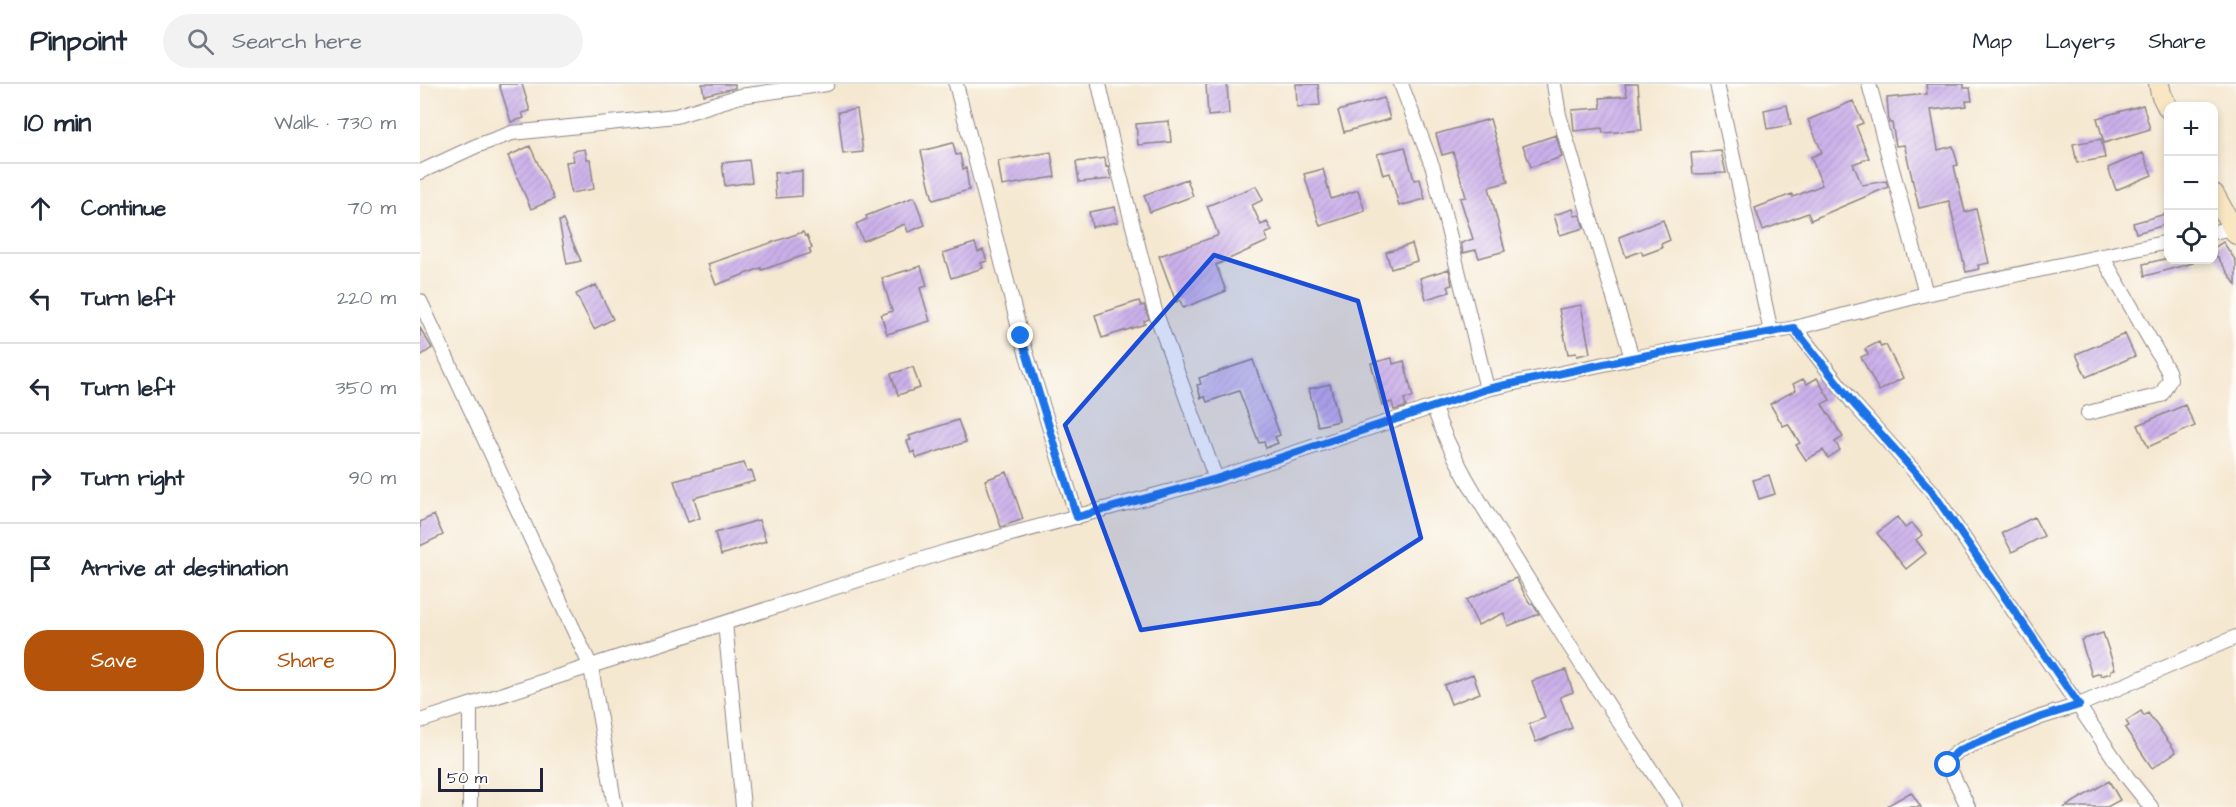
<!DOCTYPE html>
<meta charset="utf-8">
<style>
body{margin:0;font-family:"Architects Daughter",sans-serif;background:#f2f2f3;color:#1f2937}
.controls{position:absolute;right:18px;top:18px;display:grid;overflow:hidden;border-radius:12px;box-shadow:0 3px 9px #0003}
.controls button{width:54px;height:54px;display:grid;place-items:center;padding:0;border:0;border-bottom:2px solid #e0e1e3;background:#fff;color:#1f2937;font:30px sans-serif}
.scale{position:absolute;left:18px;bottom:15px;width:105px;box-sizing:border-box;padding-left:6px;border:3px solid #22223b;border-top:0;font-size:16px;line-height:21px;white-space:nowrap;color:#22223b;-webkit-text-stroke:4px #fdfcf7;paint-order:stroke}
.stop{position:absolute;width:18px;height:18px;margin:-14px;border:4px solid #1a73e8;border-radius:50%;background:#fff}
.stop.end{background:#1a73e8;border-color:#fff;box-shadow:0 2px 6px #0008}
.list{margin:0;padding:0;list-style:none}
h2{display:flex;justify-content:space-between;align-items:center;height:78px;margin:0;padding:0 24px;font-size:26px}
h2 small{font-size:20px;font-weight:400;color:#747a83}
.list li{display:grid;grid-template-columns:39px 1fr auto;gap:18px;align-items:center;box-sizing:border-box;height:90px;padding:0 24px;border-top:2px solid #e0e1e3}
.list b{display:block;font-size:22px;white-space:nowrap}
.list em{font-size:20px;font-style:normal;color:#747a83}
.actions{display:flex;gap:12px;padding:18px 24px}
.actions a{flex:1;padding:14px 0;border:2px solid #b45309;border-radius:24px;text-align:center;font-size:21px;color:#b45309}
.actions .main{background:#b45309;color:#fff}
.icon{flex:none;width:33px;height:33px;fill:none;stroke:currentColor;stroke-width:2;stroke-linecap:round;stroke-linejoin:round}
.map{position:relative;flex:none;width:1816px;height:723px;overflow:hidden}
header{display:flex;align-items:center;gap:36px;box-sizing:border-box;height:84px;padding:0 30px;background:#fff;border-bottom:2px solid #e0e1e3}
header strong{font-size:28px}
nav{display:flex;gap:33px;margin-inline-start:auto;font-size:21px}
.search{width:420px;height:54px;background:#f2f2f3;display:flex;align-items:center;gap:15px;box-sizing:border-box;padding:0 21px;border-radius:33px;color:#747a83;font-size:22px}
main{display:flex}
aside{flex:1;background:#fff}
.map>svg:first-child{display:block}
.building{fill:url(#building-hatch)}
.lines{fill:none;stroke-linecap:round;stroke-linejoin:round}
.street-casing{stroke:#8c8586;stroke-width:16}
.secondary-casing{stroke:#8c8586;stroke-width:22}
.street{stroke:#fff;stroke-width:14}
.secondary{stroke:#f9e7c3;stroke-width:20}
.route{stroke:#1a73e8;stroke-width:8}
.marked{fill:#1d4ed8;fill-opacity:0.2;stroke:#1d4ed8;stroke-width:4.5;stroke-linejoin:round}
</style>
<header>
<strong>Pinpoint</strong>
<div class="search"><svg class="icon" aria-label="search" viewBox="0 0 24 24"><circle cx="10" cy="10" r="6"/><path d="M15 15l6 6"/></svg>Search here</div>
<nav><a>Map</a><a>Layers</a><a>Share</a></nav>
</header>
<main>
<aside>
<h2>10 min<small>Walk · 730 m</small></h2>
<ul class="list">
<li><svg class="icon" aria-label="ahead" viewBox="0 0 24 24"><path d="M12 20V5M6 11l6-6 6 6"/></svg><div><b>Continue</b></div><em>70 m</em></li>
<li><svg class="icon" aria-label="left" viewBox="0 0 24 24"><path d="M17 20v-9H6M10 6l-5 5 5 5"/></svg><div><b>Turn left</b></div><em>220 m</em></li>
<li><svg class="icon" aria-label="left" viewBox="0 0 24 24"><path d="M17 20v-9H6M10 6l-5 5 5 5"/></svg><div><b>Turn left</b></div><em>350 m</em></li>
<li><svg class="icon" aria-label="right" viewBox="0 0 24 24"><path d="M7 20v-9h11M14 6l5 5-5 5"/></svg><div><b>Turn right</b></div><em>90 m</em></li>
<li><svg class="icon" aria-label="arrive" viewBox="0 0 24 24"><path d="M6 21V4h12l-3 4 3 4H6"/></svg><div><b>Arrive at destination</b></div></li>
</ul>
<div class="actions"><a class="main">Save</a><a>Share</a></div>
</aside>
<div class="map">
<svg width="1816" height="723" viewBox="0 0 1816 723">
<defs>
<pattern id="building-hatch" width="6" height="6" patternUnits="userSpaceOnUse" patternTransform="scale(1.5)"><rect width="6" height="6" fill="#cbb0ea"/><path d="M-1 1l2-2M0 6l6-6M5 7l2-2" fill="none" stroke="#ae97ca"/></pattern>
</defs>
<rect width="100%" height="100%" fill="#fdfcf7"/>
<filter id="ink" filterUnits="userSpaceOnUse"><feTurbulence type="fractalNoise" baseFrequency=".0167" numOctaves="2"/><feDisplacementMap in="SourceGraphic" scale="12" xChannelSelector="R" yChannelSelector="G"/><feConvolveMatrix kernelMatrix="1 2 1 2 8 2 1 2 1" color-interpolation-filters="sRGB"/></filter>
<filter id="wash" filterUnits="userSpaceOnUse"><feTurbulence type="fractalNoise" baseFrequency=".008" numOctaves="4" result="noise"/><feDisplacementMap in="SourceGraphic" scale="24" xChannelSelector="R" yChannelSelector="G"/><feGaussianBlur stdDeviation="1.35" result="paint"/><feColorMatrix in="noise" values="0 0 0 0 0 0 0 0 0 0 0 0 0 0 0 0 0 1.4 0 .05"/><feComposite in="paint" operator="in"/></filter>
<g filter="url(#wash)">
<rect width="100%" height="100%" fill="#f5e8d1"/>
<g id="blocks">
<path class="building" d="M79 0H102L110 27 102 29 104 34 91 38Z
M282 0H315V4L284 11Z
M786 0H807L809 30 788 32Z
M876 0H898L900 21 877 23Z
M1205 0H1218L1222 46 1183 49 1182 44 1154 47 1152 26 1181 24 1180 14 1207 12Z
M1506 0H1544V4H1550L1552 17H1546L1547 22 1511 26 1518 66 1533 62 1538 81 1534 82 1545 128 1556 125 1569 179 1558 181 1559 185 1546 188 1529 117 1499 124 1485 64 1484 61 1476 62 1472 39H1469L1467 14 1507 10Z
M964 14 970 35 924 48 918 27Z
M1433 17 1443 39 1436 42 1449 74 1433 80 1442 101 1466 97 1468 103 1391 136 1388 129 1343 146 1335 124 1372 110 1373 113 1402 101 1391 73 1402 68 1388 36Z
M1367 21 1371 41 1347 45 1344 26Z
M1723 21 1730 45 1684 59 1677 34Z
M437 25 443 68 423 70 418 28Z
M1070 35 1088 98 1069 103 1085 167 1059 174 1056 166 1043 169 1041 159 1053 155 1040 114 1046 113 1033 68 1022 71 1016 50Z
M749 37 751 58 718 61 716 40Z
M1136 51 1142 73 1111 83 1103 62Z
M1681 55 1685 74 1657 79 1653 60Z
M533 59 536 71 540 70 543 85 546 84 549 106 513 116 501 67Z
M110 62 134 115 111 125 88 72Z
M985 63 994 96 1000 95 1005 115 979 122 970 89 963 91 957 70Z
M165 65 167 75H170L174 105 151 109 146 78 154 77 152 67Z
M1301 67 1306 89 1273 90 1271 69Z
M631 68 635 93 582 102 578 77Z
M1723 69 1732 91 1696 106 1688 84Z
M685 74 686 83 688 82 691 95 659 98 656 78Z
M329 76 332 98 305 102 302 79Z
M903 85 911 115 938 106 945 127 900 142 884 90Z
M382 87V112L356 114 354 89Z
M767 95 773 112 730 128 724 111Z
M836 102 843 116 832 121 841 141 847 138 852 147 845 150 848 157 796 181 806 207 763 224 760 216 756 218 739 172 797 152 798 150 787 122Z
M494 113 505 141 488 148 485 140 443 157 436 140 447 135 446 132Z
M695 123 698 138 672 143 669 128Z
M1153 125 1155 132 1160 131 1164 144 1140 151 1134 131Z
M1749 129V140L1716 149 1713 139Z
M143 136 161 177 147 180 139 137Z
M1243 136 1250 156 1241 160 1242 164 1223 171 1221 167 1206 173 1199 153Z
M383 148 385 152 387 151 392 164 389 165 391 169 342 186 341 184 296 201 288 180Z
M1803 158 1816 177V201L1794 168V164Z
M555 159 558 168 563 166 567 177 561 179 563 184 531 194 523 169Z
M992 160 997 177 971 185 966 168Z
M1749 174V176H1773V179L1725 192 1723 180Z
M501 182 507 202 500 204 510 237 467 250 461 231 472 227 462 194Z
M1029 185 1032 201 1028 202 1030 208 1006 215 1000 194Z
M176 201 193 235 174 245 156 210Z
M719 217 721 222 724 221 729 235 724 237 725 240 682 254 675 231Z
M1161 221 1170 269 1157 272 1156 269 1148 270 1139 225Z
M0 244 12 264 0 272Z
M1705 250 1715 272 1666 293 1656 270Z
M1459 258 1461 263 1466 261 1483 294 1459 307 1441 273 1448 270 1445 265Z
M972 274 973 280 984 277 993 313 984 315 986 323 974 326 972 318 962 321 951 279Z
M833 276 860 351 855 353 858 359 846 364 844 358 839 359 819 307 787 318 785 313 781 314 777 301 781 300 779 294Z
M493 283 500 304 478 311 471 290Z
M1397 294 1410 316 1402 320 1423 353 1415 358 1420 366 1408 374 1403 366 1386 376 1376 361 1380 359 1368 340 1363 342 1350 320 1376 306 1373 300 1383 295 1387 300Z
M910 300 919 337 898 342 889 305Z
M1765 321 1775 342 1728 363 1718 341Z
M538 336 546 358 497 374 494 367 491 369 487 357 491 356 489 352Z
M324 379 327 388 332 387 335 397 274 414 280 434 268 438 254 397Z
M587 388 603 435 581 443 565 396Z
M1349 391 1355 410 1339 415 1333 396Z
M14 431 23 451 0 462V438Z
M1477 433 1485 444 1492 439 1502 451 1496 456 1506 469 1486 485 1457 449Z
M1614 433 1624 452 1592 468 1582 449Z
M339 436 346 457 301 471 295 449Z
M1096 494 1110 520 1112 519 1119 530 1088 542 1084 529 1058 541 1046 516Z
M1683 549 1695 585 1691 586V589L1681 592 1680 589 1672 592 1661 556Z
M1146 586 1153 608 1140 613 1152 644 1116 658 1109 640 1125 634 1112 597Z
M1053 590 1060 609 1031 620 1024 601Z
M1721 627 1724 632 1728 629 1756 668 1732 684 1705 644 1709 642 1706 637Z
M1689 697 1700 716 1687 723H1645Z
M1491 708 1501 723H1465Z"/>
</g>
</g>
<g filter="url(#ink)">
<use href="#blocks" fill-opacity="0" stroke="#8c8586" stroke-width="1.5"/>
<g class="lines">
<g class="street-casing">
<path id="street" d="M536 0 601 252 657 433
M679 0 698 84 735 227 796 395
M981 0 1013 84 1067 305
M1134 0 1139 31 1212 274
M1297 0 1351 248
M1449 0 1506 210
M0 88 56 62 92 49 256 32 320 12 407 0
M1794 148 1812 144
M0 217 171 583 195 723
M1375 244 1434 320 1511 406 1707 693 1731 723
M1014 324C1033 380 1068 430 1099 481 1149 563 1202 643 1256 723
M1668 329 1741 311 1750 295 1748 287 1682 172
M305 539 323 723
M0 637 528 467 796 395 1067 305 1212 274 1375 244 1506 210 1748 158
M50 723V621
M1548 723 1528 681 1531 673 1540 666 1621 633 1659 621 1816 553"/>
</g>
<g class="secondary-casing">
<path id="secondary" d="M1739 0 1741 10 1748 24
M1794 110 1816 150"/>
</g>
<use href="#street" class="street"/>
<use href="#secondary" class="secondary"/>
</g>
</g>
<g class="lines" filter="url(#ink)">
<path class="route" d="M601 252 657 433 796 395 1067 305 1212 274 1374 244 1434 320 1511 406 1659 621 1621 633 1540 666 1531 673 1528 681"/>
</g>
<path class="marked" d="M794 171 938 217 1001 454 900 519 721 546 645 341Z"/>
</svg>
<div class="controls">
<button>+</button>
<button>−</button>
<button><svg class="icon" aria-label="locate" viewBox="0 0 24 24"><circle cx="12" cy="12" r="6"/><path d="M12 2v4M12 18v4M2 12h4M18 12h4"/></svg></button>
</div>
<div class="scale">50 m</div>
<div class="stop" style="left:1528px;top:681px"></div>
<div class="stop end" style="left:601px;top:252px"></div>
</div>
</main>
